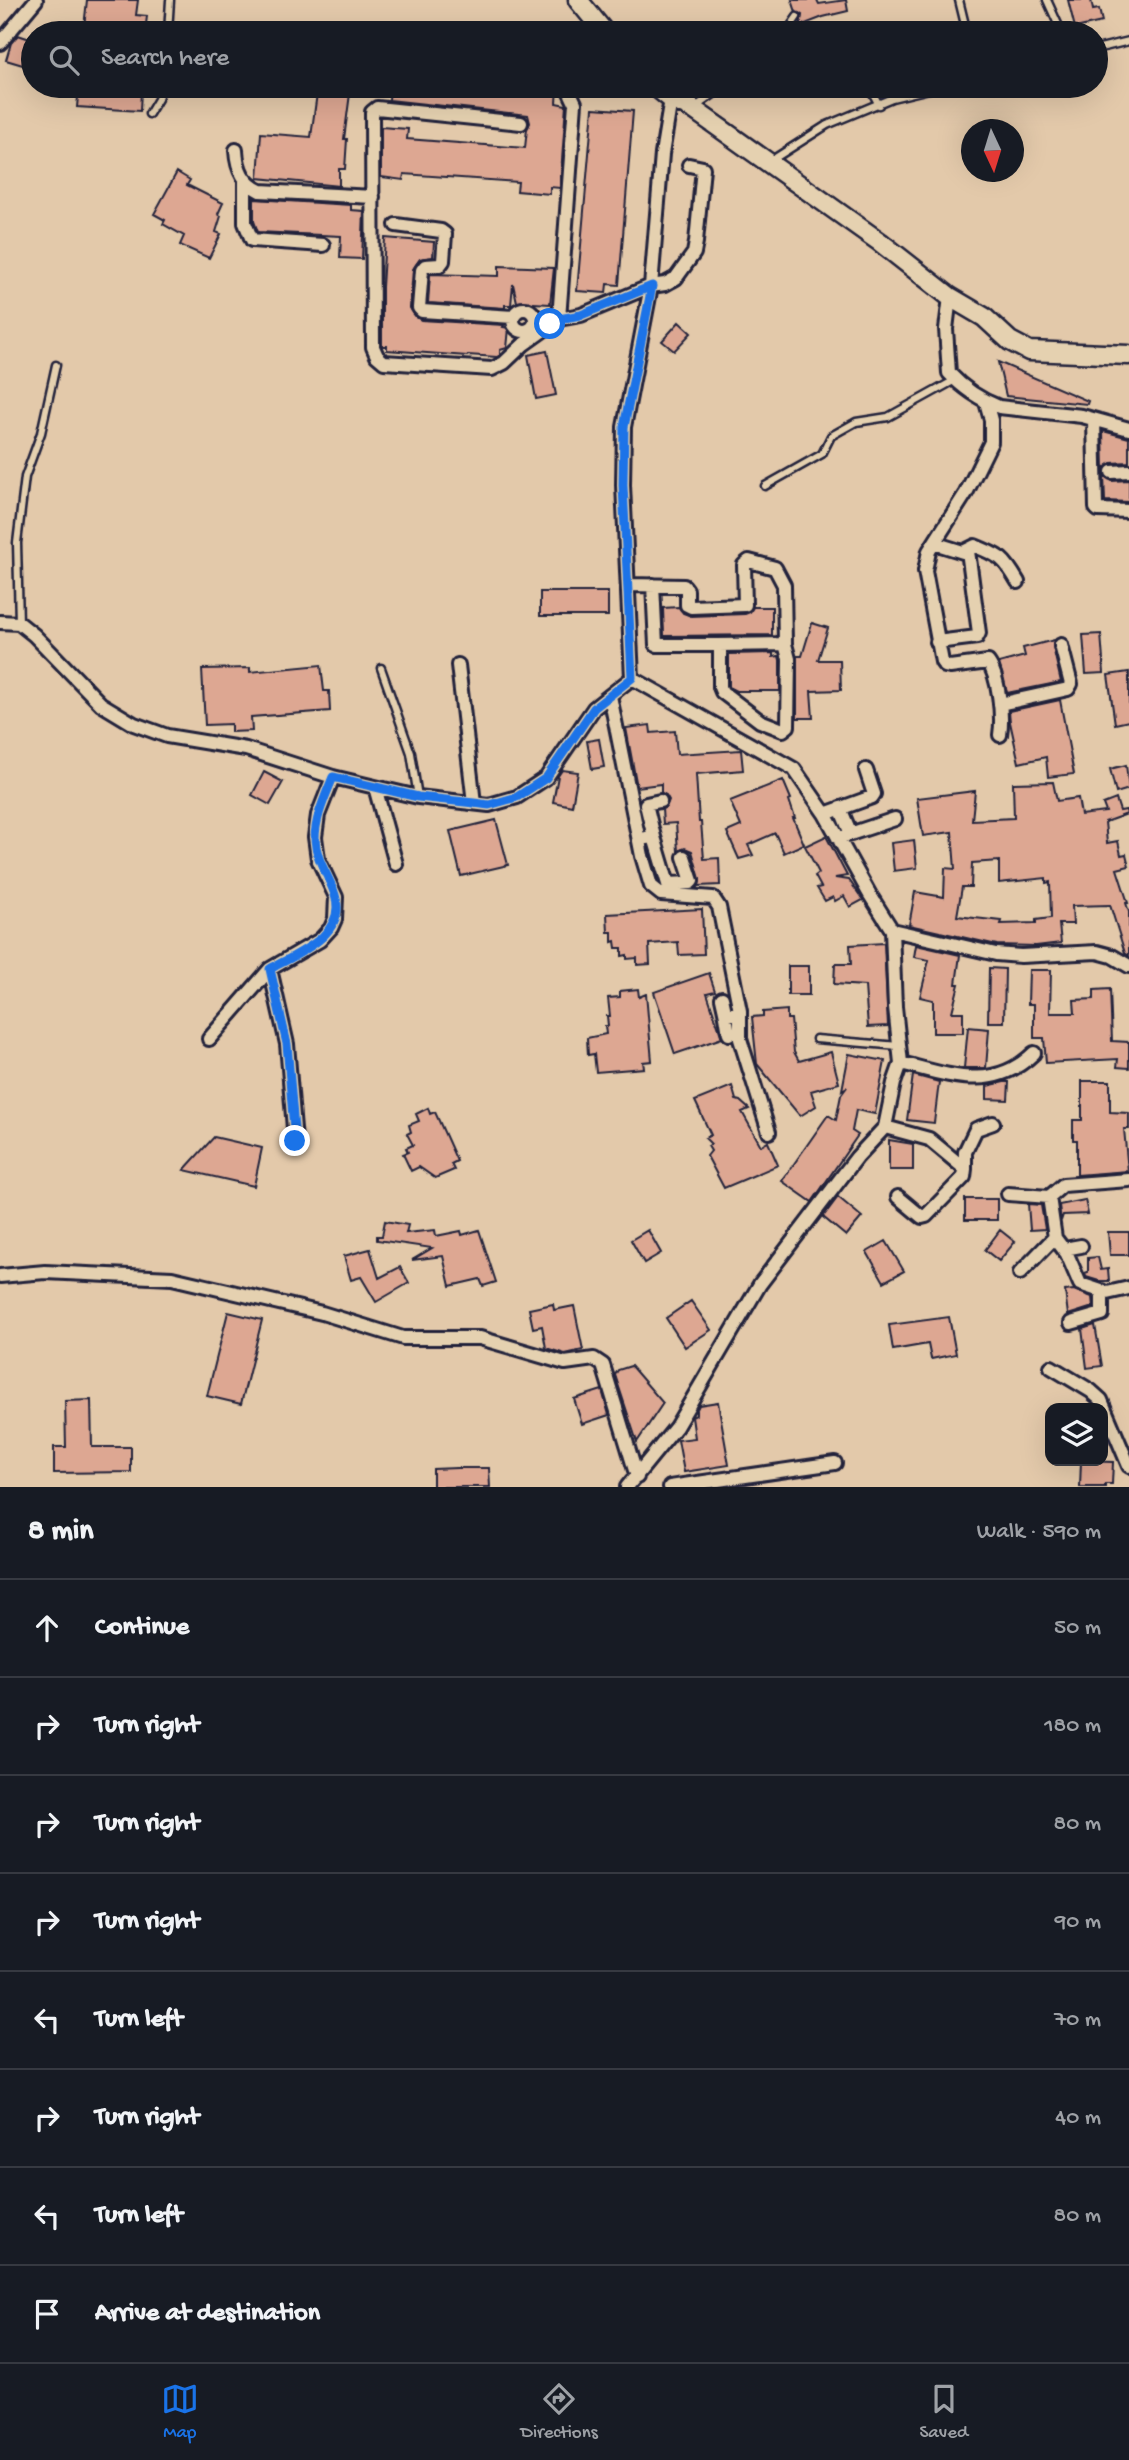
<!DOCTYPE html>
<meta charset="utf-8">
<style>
body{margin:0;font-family:"Gochi Hand",sans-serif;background:#242831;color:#f1f3f6}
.controls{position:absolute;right:21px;bottom:21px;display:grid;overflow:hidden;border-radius:14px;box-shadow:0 7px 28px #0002}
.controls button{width:63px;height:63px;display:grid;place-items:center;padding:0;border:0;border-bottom:2px solid #363941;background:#171b24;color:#f1f3f6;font:35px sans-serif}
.compass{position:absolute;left:961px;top:119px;width:63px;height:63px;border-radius:50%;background:#171b24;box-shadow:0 7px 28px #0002;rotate:176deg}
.stop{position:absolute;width:21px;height:21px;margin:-16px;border:5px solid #1a73e8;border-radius:50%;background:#fff}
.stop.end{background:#1a73e8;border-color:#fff;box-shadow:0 2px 7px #0008}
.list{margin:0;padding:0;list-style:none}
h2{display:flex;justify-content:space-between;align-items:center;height:91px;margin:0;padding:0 28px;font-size:30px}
h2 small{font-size:23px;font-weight:400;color:#9ea1a6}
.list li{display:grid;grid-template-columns:46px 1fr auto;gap:21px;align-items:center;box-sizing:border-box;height:98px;padding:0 28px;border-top:2px solid #363941}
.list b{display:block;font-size:26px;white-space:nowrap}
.list em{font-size:23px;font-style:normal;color:#9ea1a6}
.icon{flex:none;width:38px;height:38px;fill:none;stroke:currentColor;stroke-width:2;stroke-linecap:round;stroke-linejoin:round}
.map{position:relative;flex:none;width:1129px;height:1487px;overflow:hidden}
.search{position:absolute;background:#171b24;box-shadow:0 7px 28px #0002;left:21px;right:21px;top:21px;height:77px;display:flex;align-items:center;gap:18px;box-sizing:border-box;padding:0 24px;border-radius:38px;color:#9ea1a6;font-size:26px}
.sheet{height:875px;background:#171b24}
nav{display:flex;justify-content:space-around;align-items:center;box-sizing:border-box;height:98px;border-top:2px solid #363941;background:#171b24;font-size:19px;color:#9ea1a6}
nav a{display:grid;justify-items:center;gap:4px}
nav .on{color:#1a73e8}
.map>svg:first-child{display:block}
.building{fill:#dda792;stroke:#22223b;stroke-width:2;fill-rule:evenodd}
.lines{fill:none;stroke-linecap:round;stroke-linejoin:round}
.lane-casing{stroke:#22223b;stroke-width:11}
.street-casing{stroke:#22223b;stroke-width:18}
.secondary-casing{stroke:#22223b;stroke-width:23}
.lane{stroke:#e5d1b0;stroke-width:6}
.street{stroke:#e5d1b0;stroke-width:12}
.secondary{stroke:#e5d1b0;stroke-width:18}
.route{stroke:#1a73e8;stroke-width:9}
</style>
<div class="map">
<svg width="1129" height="1487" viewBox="0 0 1129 1487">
<rect width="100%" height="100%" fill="#e3c9aa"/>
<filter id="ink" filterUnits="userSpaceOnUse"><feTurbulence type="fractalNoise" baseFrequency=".0143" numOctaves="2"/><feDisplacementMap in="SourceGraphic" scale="14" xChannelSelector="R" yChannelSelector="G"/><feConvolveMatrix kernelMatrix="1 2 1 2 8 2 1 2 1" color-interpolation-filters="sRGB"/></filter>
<g filter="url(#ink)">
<path class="building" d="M87 0H138L136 15 147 16 145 33 84 27Z
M792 0H817L819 4 846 0 848 11 823 17 800 26 802 15 796 12Z
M1068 0H1091L1093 10 1099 9 1102 22 1075 28Z
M18 35 33 40 26 66 6 60 11 43Z
M79 86 141 90 140 111 77 107Z
M318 86H351L344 139H347L345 169H339V186L258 178 261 133 311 137Z
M390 86H468L528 90V87L557 89 556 103 566 105 560 188 550 187V194L517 191 518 182 404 174 403 180 381 177V127L408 129 407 139 525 148 527 129 530 123 528 115 389 100Z
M593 108 633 111 619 285 607 284 606 293 577 291Z
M177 172 190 180 187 185 223 203 218 214 221 216 216 232 221 234 209 258 180 245 184 236 163 224 165 220 154 214Z
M254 199 351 205V210L364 211 362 259 340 258 341 236 258 232 254 221Z
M385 238 434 242 433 257 420 259 413 269 410 308 416 317 421 320 504 325 503 327 509 328 507 348 500 350V355L497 357 468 355 467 356 387 350V346H382V287Z
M499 266 554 268 550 304 517 302 513 284 511 305H505V308L428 303 430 274 499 276Z
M679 322 691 333 674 351 662 341Z
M547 351 556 395 536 399 528 355Z
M998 362 1088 401 1087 404 1006 396Z
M1103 431 1129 438V462L1111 463 1104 469Z
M1104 475 1112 481 1129 480V502L1105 501Z
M540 592H608V616H540Z
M679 607 683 613 691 616 745 614 750 612 753 607H772V635L664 636 663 608Z
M812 623 828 628 818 660H840L841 690 811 691 813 718H797V656H802Z
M1101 634 1104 673 1086 674 1083 635Z
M1054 640 1053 647 1061 682 1007 693 999 663 1025 656 1023 648Z
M773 653V657L779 656 780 660V691H737L729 687V654Z
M321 665 324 691H329L330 711 251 717 252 731 231 732V724L205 725 202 669 250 668V672Z
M1129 672V721L1115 724 1108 675Z
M1060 700 1074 774 1048 777 1046 757 1019 763 1010 722 1009 711Z
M650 725 651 733 675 731 677 754 741 750 743 770 696 774 699 822H701L704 859 719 858 720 885 699 886 700 879 692 851 685 848 678 851 676 823 663 824 662 809 666 807 669 800 666 795 661 793V784L637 787 626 728Z
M599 739 604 767 592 769 587 741Z
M1126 765 1129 789 1116 793 1110 769Z
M562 770 578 772 572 806 553 802 558 776Z
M264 772 283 782 270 805 252 795Z
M783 780 791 799 789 800 795 818H793L804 844 784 853 775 833 748 845 753 855 739 859 727 832 741 826 730 801Z
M1053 782 1057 801 1078 798 1081 815 1106 812 1103 804 1116 799 1120 811 1126 810 1127 814 1105 822 1107 843 1118 841 1121 855 1126 854 1129 866 1117 869 1128 903H1126L1129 912V956L1125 953 1110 905 1072 906 1073 924H1059L1061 943 1036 946 997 945 909 925 915 892 944 897 945 868 955 869 952 832 923 836 917 798 975 791 972 820 1014 818 1013 783ZM999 861V883L1046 878V883L1050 882 1051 918 1036 920V923L1001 924 1002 921 957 916 962 887H971L972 863Z
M496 820 508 865 461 876 450 831Z
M826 836 847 876 835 878 849 880 863 900 850 907 844 896 835 901 833 897 825 901 817 888 821 887 815 876 819 873 805 846Z
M914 840 917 868 894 871 891 843Z
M702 909 704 954 679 955 678 942 649 944 650 964 637 965V958L627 959V955L622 956V948H616L615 941 612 942V932H608L607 914Z
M884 943 888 1026 868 1027 865 986 834 984 835 964H851L850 945Z
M916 945 960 955 956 984H959L952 1012H963V1033H933V1000L920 997 929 960 914 957Z
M788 966H809V995H788Z
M989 968 1005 969 1004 1022H988Z
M1029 970H1051L1050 1013H1075L1074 1000 1094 999V990L1110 989 1112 1041 1129 1042V1068L1117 1067 1118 1059 1046 1063 1044 1038H1034V1004H1028Z
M709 973 715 991 707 993 722 1038 675 1054 654 992Z
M638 989 639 997 646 994 652 1061 643 1062 644 1068 596 1072 594 1054 588 1055 587 1038 606 1034 605 1026H608L607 1016H610L608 998 620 997V991Z
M787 1010V1019H791L794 1052 799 1061 831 1052 839 1083 811 1091 816 1106 800 1116 757 1064 752 1017 763 1016V1012Z
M968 1027 989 1029 986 1068H964Z
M849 1054 885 1061 875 1114 856 1110 852 1131 858 1135 812 1202 782 1181 828 1115 836 1120 841 1095 847 1087 842 1090Z
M913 1075 939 1082 934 1123 907 1120Z
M1082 1081H1110V1112L1129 1113V1129H1124L1128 1171 1077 1175V1140H1073V1120H1082Z
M1004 1082H1009L1008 1100 987 1099V1086Z
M732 1086 736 1100 740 1101 749 1109 742 1112 761 1146 768 1142 778 1165 724 1188 707 1156 711 1151 708 1146 711 1144 705 1138 711 1135 695 1101Z
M428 1108 430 1114 435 1112 457 1161 451 1164 454 1170 435 1178 419 1167 411 1171 403 1154 408 1152 406 1148 413 1145 407 1134 411 1132 409 1125 419 1121 416 1114Z
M214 1137 262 1148 254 1186 184 1170Z
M889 1140 913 1144V1170H889Z
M838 1197 862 1217 846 1236 823 1217Z
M965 1199H997V1220H965Z
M1085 1200 1088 1214 1063 1215 1061 1221 1059 1205Z
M1028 1204 1041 1205 1045 1229 1030 1230Z
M385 1221 408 1225 406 1233 435 1230 436 1236 461 1231 462 1235 479 1230 496 1282 483 1286 480 1279 450 1286 443 1256 412 1260 432 1248 377 1240V1236H382Z
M648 1230 661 1253 644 1263 631 1240Z
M1000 1230 1015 1242 999 1261 985 1250Z
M1108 1232H1129V1255H1110Z
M886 1241 904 1271 884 1282 867 1252Z
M370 1249 379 1278 400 1267 409 1283 376 1302 361 1277 351 1280 344 1256Z
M1098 1257 1101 1270 1108 1269 1109 1281H1099L1086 1277 1085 1273 1088 1272V1258Z
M1074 1290 1092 1297 1093 1307 1068 1315 1065 1291Z
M691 1301 711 1330 685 1347 666 1318Z
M553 1304 554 1310 574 1306 583 1350 565 1354 546 1348 542 1326 533 1328 529 1309Z
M228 1312 262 1320 241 1404 207 1396Z
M949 1317 956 1354 931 1359 928 1344 893 1350 889 1325Z
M1095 1325 1102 1366 1087 1368 1082 1329Z
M631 1366 663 1403 637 1442 615 1375 618 1370Z
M602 1390 609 1415 582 1424 574 1399Z
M91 1400 92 1447H131V1472L54 1473V1447H66L65 1401Z
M718 1402 729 1465 684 1472 678 1440 695 1438 692 1417 696 1415V1411L699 1405Z
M1081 1461 1113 1462 1112 1484H1105V1487H1080Z
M457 1468H489L490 1487H433V1469Z"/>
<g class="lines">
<g class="lane-casing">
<path id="lane" d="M959 0 967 33
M1047 0 1062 33
M838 30 841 33
M168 33 170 0
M786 33 797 17
M1096 49 1129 41
M869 86 879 105
M694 108 725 86
M149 114 158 99 162 86
M772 160 827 125 892 98 942 86
M765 486 822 454 831 436 856 422 888 417 955 380
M19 623 17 543 25 477 41 433 56 365
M381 668 411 753 418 797
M816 1039 899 1046"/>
</g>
<g class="street-casing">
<path id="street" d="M0 43 36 0
M521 123 377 108 372 112 373 347 377 356 384 362 492 369 504 363 524 344 559 319 581 315 651 286 665 284 676 278 694 253 696 242 703 168 689 165
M236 150C237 169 243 183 260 191L373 197
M245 181V223L252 240 323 245
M396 225 441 231 445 234 443 261 440 265 425 266 422 270 419 308 422 311 513 317
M950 297 946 329 949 373C962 387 981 400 999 407L1082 416 1129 429
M513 320a11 11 0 1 1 22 0a11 11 0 1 1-22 0Z
M559 319 575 103 567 86
M986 402 991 420V442L966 493 929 551 925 571 942 662 945 666 950 667 988 662C999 677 1003 716 1000 735
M1094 420 1096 508 1098 510 1129 511
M1112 472 1129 471
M934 543 963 552 975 546C1002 557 1004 558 1018 582
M629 585 684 586 687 590V605L691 607 745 605 744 565 749 561 775 568 784 585 785 644 789 659 788 726 783 730 760 721 722 692 720 687V645H656L653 585
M0 622 19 623 34 635 101 704 134 724 167 736 246 749 333 777 375 787 418 797 489 805 517 797 546 778 594 708 632 678 623 485 624 427 651 286 662 154 671 99
M937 642 977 637 979 633 968 551
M718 645 785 644
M458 665 474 803
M610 696 642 856 651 886 661 894 713 898 719 907 740 1011V1039L769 1132
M1000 704 1068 689 1071 684 1061 645
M375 787 396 864
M840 808 851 834
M825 814 872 797 874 794 866 770
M654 837 668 884 690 883 692 881 684 857
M646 838 654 837 646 804 660 801
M838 838 895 819
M892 930 996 954 1021 956 1097 952 1112 956 1129 966
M270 969 287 1044 295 1141
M722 998 726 1016
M729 1034 726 1016 740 1011
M209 1039 270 969 320 940 331 928 335 919 336 897 318 859 315 837 318 815 333 777
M901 1063C949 1075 993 1093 1034 1053
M885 1127 929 1139 965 1169V1152L976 1129 993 1123
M1129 1180 1063 1185 1049 1197 1055 1238 1067 1254 1080 1284 1107 1293 1129 1288
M1008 1194 1049 1197
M898 1197 922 1217 926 1216 964 1177 965 1169
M1064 1249 1081 1246
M1020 1273 1055 1237
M0 1276 45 1272 172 1278 322 1313 403 1338H480L565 1363 594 1359 603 1365 637 1477
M1071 1323 1102 1314V1291
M1051 1367 1091 1391 1101 1400 1129 1466
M627 1487 676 1427 760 1284 857 1157 885 1127 894 1083 901 1063 895 1007 892 930 870 895 825 814 794 769 632 678
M670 1487 835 1463"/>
</g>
<g class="secondary-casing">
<path id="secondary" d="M578 0 605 33
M655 86 671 99 693 109 880 242 950 297 984 317 1010 341 1029 351 1129 355"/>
</g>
<use href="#lane" class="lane"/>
<use href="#street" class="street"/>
<use href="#secondary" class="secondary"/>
</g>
</g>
<g class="lines" filter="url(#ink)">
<path class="route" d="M295 1141 287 1044 270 969C297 954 348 934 335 895 329 875 316 861 315 839 315 818 325 797 333 777L418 797 474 803 489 805 517 797 546 778 594 708 632 678 623 485 624 427 652 286 581 315 559 319 550 324"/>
</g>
</svg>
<div class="controls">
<button><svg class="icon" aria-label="layers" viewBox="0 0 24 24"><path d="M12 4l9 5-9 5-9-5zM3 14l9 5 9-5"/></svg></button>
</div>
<svg class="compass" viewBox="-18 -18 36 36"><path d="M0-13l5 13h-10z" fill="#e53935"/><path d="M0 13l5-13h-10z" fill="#9ea1a6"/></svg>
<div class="stop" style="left:550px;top:324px"></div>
<div class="stop end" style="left:295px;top:1141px"></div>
<div class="search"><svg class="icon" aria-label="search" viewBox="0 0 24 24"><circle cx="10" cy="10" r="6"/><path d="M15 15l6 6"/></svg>Search here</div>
</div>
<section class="sheet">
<h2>8 min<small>Walk · 590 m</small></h2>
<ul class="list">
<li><svg class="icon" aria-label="ahead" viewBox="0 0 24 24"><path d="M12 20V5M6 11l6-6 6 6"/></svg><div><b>Continue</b></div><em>50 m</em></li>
<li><svg class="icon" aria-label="right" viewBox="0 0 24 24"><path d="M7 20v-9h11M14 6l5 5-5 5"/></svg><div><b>Turn right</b></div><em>180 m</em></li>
<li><svg class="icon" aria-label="right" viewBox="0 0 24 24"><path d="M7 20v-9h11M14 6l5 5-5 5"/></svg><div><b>Turn right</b></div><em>80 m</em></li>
<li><svg class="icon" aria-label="right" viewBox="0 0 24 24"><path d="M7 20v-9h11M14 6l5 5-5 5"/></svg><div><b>Turn right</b></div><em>90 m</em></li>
<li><svg class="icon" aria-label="left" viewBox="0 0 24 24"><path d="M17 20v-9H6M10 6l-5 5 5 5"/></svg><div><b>Turn left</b></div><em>70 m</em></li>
<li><svg class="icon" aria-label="right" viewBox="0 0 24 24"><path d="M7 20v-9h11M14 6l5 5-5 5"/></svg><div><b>Turn right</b></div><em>40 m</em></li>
<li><svg class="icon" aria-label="left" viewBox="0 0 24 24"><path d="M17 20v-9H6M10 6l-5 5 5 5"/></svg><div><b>Turn left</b></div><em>80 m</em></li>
<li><svg class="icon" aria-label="arrive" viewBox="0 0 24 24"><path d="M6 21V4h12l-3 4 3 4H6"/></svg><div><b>Arrive at destination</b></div></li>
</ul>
</section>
<nav>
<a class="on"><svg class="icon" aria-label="map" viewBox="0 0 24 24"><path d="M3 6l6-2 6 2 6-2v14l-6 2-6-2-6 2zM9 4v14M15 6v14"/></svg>Map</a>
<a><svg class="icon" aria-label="directions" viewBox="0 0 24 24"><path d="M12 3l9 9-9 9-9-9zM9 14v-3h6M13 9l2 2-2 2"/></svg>Directions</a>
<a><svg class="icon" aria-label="saved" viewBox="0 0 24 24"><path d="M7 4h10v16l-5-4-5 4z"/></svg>Saved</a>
</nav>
